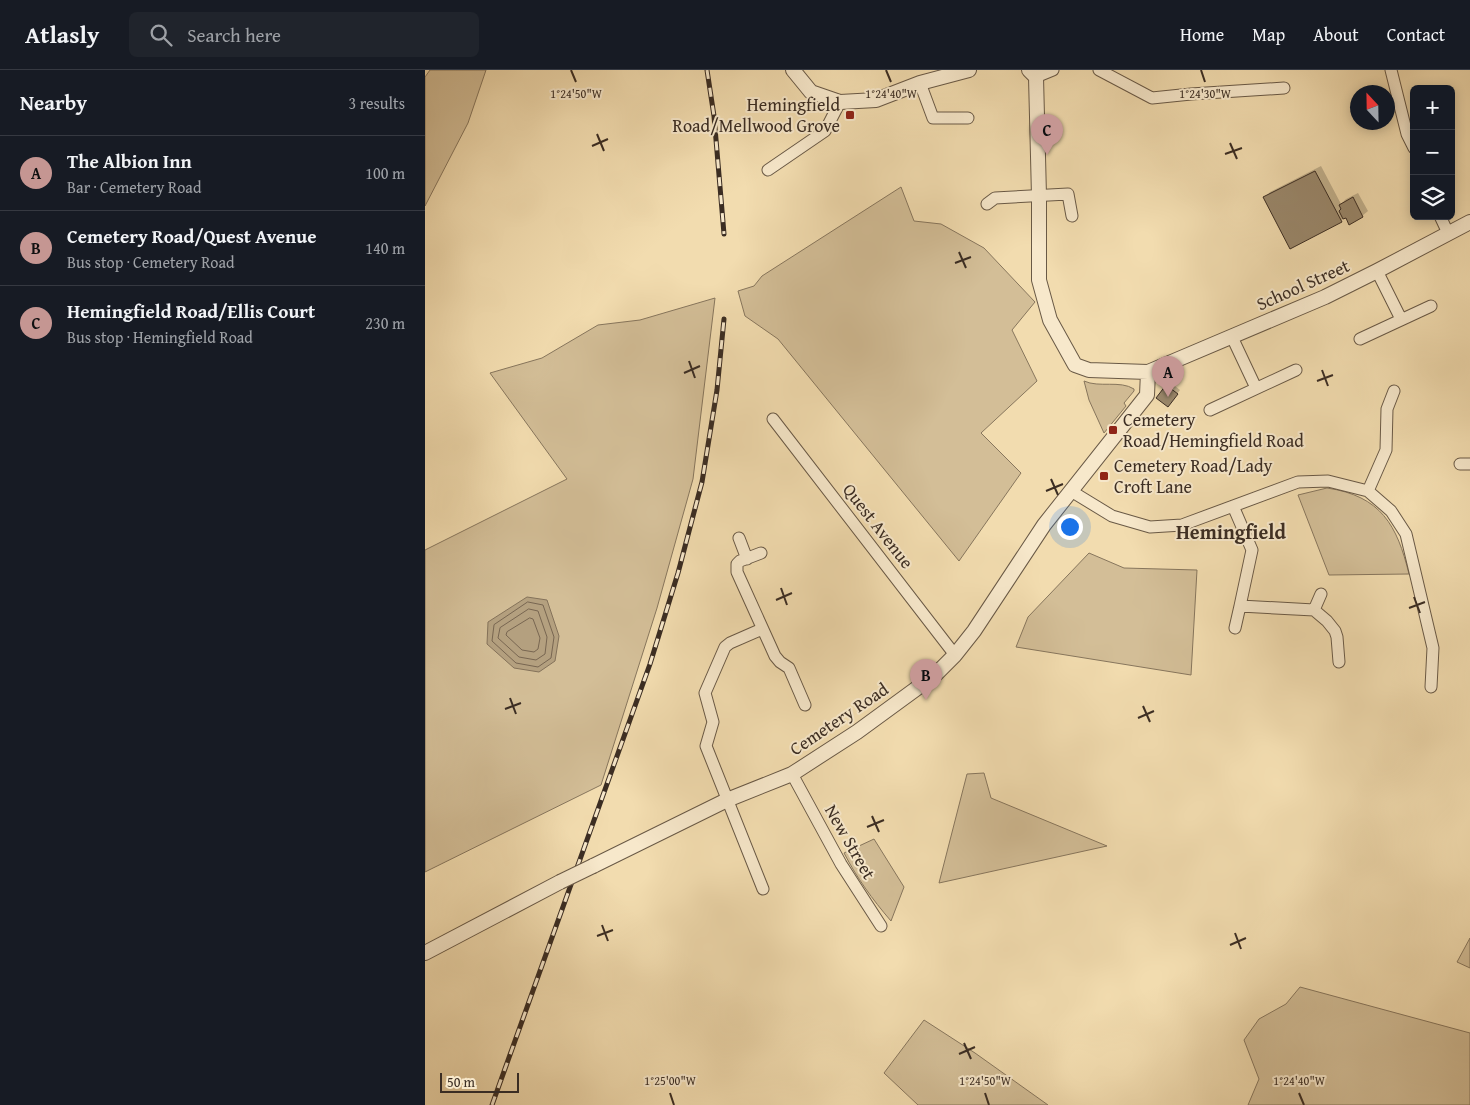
<!DOCTYPE html>
<meta charset="utf-8">
<style>
body{margin:0;font-family:"Gentium Book Plus",serif;background:#20242c;color:#f1f3f6}
.controls{position:absolute;right:15px;top:15px;display:grid;overflow:hidden;border-radius:8px;box-shadow:0 2px 12px #0003}
.controls button{width:45px;height:45px;display:grid;place-items:center;padding:0;border:0;border-bottom:1px solid #363941;background:#171b24;color:#f1f3f6;font:25px sans-serif}
.compass{position:absolute;left:925px;top:15px;width:45px;height:45px;border-radius:50%;background:#171b24;box-shadow:0 2px 12px #0003;rotate:338deg}
.scale{position:absolute;left:15px;bottom:12px;width:79px;box-sizing:border-box;padding-left:5px;border:2px solid #3b2d23;border-top:0;font-size:14px;line-height:18px;white-space:nowrap;color:#3b2d23;-webkit-text-stroke:4px #f7e8cb;paint-order:stroke}
.you{position:absolute;left:644px;top:456px;width:18px;height:18px;margin:-12px;border:4px solid #fff;border-radius:50%;background:#1a73e8;box-shadow:0 0 0 8px #1a73e833}
.badge{display:grid;place-items:center;width:32px;height:32px;border-radius:50%;background:#c59692;color:#111;font-size:16px;font-weight:700}
.pin{position:absolute;translate:-50% -41px;filter:drop-shadow(0 1px 2px #0008)}
.pin::after{content:'';position:absolute;top:26px;width:18px;height:15px;background:inherit;clip-path:polygon(0 0,100% 0,50% 100%)}
.list{margin:0;padding:0;list-style:none}
h2{display:flex;justify-content:space-between;align-items:center;height:65px;margin:0;padding:0 20px;font-size:21px}
h2 small{font-size:16px;font-weight:400;color:#9ea1a6}
.list li{display:grid;grid-template-columns:32px 1fr auto;gap:15px;align-items:center;box-sizing:border-box;height:75px;padding:0 20px;border-top:1px solid #363941}
.list b{display:block;font-size:19px;white-space:nowrap}
.list p{margin:0;font-size:16px;white-space:nowrap;color:#9ea1a6}
.list em{font-size:16px;font-style:normal;color:#9ea1a6}
.icon{flex:none;width:28px;height:28px;fill:none;stroke:currentColor;stroke-width:2;stroke-linecap:round;stroke-linejoin:round}
.map{position:relative;flex:none;width:1045px;height:1035px;overflow:hidden}
header{display:flex;align-items:center;gap:30px;box-sizing:border-box;height:70px;padding:0 25px;background:#171b24;border-bottom:1px solid #363941}
header strong{font-size:24px}
nav{display:flex;gap:28px;margin-inline-start:auto;font-size:18px}
.search{width:350px;height:45px;background:#20242c;display:flex;align-items:center;gap:12px;box-sizing:border-box;padding:0 18px;border-radius:8px;color:#9ea1a6;font-size:19px}
main{display:flex}
aside{flex:1;background:#171b24}
.map>svg:first-child{display:block}
.green{fill:#d3be97;stroke:#87765d}
.water{fill:#b4a07f;stroke:#84725a}
.shadow{fill:#0003}
.lines{fill:none;stroke-linecap:round;stroke-linejoin:round}
.shore{stroke:#786651;stroke-width:1}
.building{fill:#9a886c;stroke:#3b2d23}
.minor-casing{stroke:#695946;stroke-width:13}
.tertiary-casing{stroke:#695946;stroke-width:16}
.minor{stroke:#f7e8cb;stroke-width:11}
.tertiary{stroke:#f7e8cb;stroke-width:14}
.rail-casing{stroke:#3b2d23;stroke-width:5}
.rail{stroke:#f7e8cb;stroke-width:3;stroke-dasharray:9;stroke-linecap:butt}
.tertiary-bridge-casing{stroke:#695946;stroke-width:16;stroke-linecap:butt}
.tertiary-bridge{stroke:#f7e8cb;stroke-width:14}
.ticks{fill:none;stroke:#3b2d23;stroke-width:2}
.poi-dot{fill:#8f2418;stroke:#f7e8cb;stroke-width:2}
.labels{text-anchor:middle;stroke-width:4;stroke-linejoin:round;paint-order:stroke}
.poi-label{font-size:18px;fill:#3b2d23;stroke:#f7e8cb;text-anchor:start}
.street-label{font-size:18px;fill:#3b2d23;stroke:#f7e8cb}
.quarter-label{font-size:20px;font-weight:bold;fill:#3b2d23;stroke:#f7e8cb}
.ticks-label{font-size:12px;text-anchor:middle;fill:#3b2d23;stroke:#f7e8cb;stroke-width:4;stroke-linejoin:round;paint-order:stroke}
</style>
<header>
<strong>Atlasly</strong>
<div class="search"><svg class="icon" aria-label="search" viewBox="0 0 24 24"><circle cx="10" cy="10" r="6"/><path d="M15 15l6 6"/></svg>Search here</div>
<nav><a>Home</a><a>Map</a><a>About</a><a>Contact</a></nav>
</header>
<main>
<aside>
<h2>Nearby<small>3 results</small></h2>
<ul class="list">
<li><span class="badge">A</span><div><b>The Albion Inn</b><p>Bar · Cemetery Road</p></div><em>100 m</em></li>
<li><span class="badge">B</span><div><b>Cemetery Road/Quest Avenue</b><p>Bus stop · Cemetery Road</p></div><em>140 m</em></li>
<li><span class="badge">C</span><div><b>Hemingfield Road/Ellis Court</b><p>Bus stop · Hemingfield Road</p></div><em>230 m</em></li>
</ul>
</aside>
<div class="map">
<svg width="1045" height="1035" viewBox="0 0 1045 1035">
<rect width="100%" height="100%" fill="#f2dcaf"/>
<filter id="stains"><feTurbulence type="fractalNoise" baseFrequency=".004" numOctaves="4"/><feColorMatrix values="0 0 0 0 .2 0 0 0 0 .09 0 0 0 0 .02 0 0 0 .5 -.17"/></filter>
<radialGradient id="worn" r=".72"><stop offset=".6" stop-color="#630" stop-opacity="0"/><stop offset="1" stop-color="#630" stop-opacity=".3"/></radialGradient>
<path class="green" d="M5 0H61L43 53 0 136V7Z
M476 117 489 151 516 154 559 178 610 232 587 260 612 311 556 363 596 403 534 491 353 269 320 246 313 221 329 216 337 206Z
M290 228 268 409 232 538 176 715 0 802V480L142 409 65 303 117 288 173 255 215 250Z
M659 311C674 318 695 310 709 319V321L699 333 701 336 679 363 664 330Z
M902 418C956 426 972 455 984 504L904 505 873 425Z
M664 483 699 498 772 500 766 605 591 577 603 547Z
M559 703 566 728 682 776 514 813 542 704Z
M449 769 479 817 466 851C447 829 432 808 419 783Z
M1045 868V898L1032 892Z
M875 917 1045 963V1035H823L834 1009 819 970 834 949 861 934Z
M499 950 550 983 623 1035H493L459 1003Z"/>
<path class="water" d="M102 527 122 530 134 566 130 591 114 602 89 598 62 574 63 552Z"/>
<path class="shadow" d="M896 96 916 134 921 129 933 123 943 141 937 146H921L916 151 840 128 845 122Z
M746 313 755 320 746 332 742 316Z"/>
<g class="lines">
<path class="shore" d="M103 532 118 535 129 567 126 588 113 597 91 593 67 571 69 555Z
M104 539 113 541 122 567 120 584 111 590 94 587 73 568 75 558Z
M105 548 108 549 115 568 113 579 109 582 97 580 81 565 82 562Z"/>
</g>
<path class="building" d="M890 101 917 152 865 179 838 127Z
M928 127 938 147 924 155 921 148 918 149 914 141 916 139 914 135Z
M741 315 753 324 743 337 731 328Z"/>
<g class="lines">
<g class="minor-casing">
<path id="minor" d="M674 0 727 28 766 24 859 18
M966 0 982 64 989 78
M611 7 628 0
M495 13 508 48H543
M343 100 400 61 415 32
M562 134 570 128 643 124 647 146
M1015 146 1023 163
M952 201 976 249
M807 267 831 318
M935 269 1006 236
M785 340 871 300
M348 349 530 585
M1035 394H1045
M646 421 687 446 725 457 757 455 873 412 903 411 943 421 966 441 981 464 1008 578 1006 617
M943 421 961 380 962 339 969 321
M808 436 827 480 815 536 889 540 902 551 910 561 912 567 914 592
M314 468 322 489
M336 483 315 491 312 494V502L350 586 355 592 364 598 380 635
M889 540 896 524
M810 558 815 536
M337 559 305 573 300 577 280 623 288 652 281 676 338 819
M367 704 416 794 456 856"/>
</g>
<g class="tertiary-casing">
<path id="tertiary" d="M368 0 386 22 415 32 451 30 495 13 544 0
M604 0 611 7 614 126V210L625 250 650 295 664 300 723 302 900 227 952 201 1045 152
M168 796 302 730 367 704 432 662 510 605 530 585 549 561 619 455 722 325 723 302
M0 883 135 812"/>
</g>
<use href="#minor" class="minor"/>
<use href="#tertiary" class="tertiary"/>
<g class="rail-casing">
<path id="rail" d="M282 0 289 46 299 164
M67 1035 225 594 253 503 277 412 292 320 299 249"/>
</g>
<use href="#rail" class="rail"/>
<g class="tertiary-bridge-casing">
<path id="tertiary-bridge" d="M135 812 168 796"/>
</g>
<use href="#tertiary-bridge" class="tertiary-bridge"/>
</g>
<path class="ticks" d="M146 0 151 12M461 0 466 12M776 0 780 12M172 64 179 81M805 73 812 89M167 76 183 69M800 84 817 78M534 182 541 198M530 193 546 187M264 291 270 308M897 300 903 316M259 303 275 296M892 311 908 305M626 409 633 425M621 421 638 414M356 518 362 535M989 527 995 543M351 530 367 523M984 538 1000 532M85 628 91 644M718 636 725 652M80 639 96 633M713 648 729 641M447 746 454 762M442 757 459 750M177 855 183 871M810 863 816 879M172 866 188 860M805 875 821 868M539 973 546 989M534 984 550 977M245 1023 249 1035M560 1023 564 1035M874 1023 879 1035"/>
<g class="poi-dot">
<rect x="420" y="40" width="10" height="10" rx="2.5"/>
<rect x="683" y="355" width="10" height="10" rx="2.5"/>
<rect x="674" y="401" width="10" height="10" rx="2.5"/>
</g>
<g class="labels">
<g class="poi-label">
<text x="415" y="41" text-anchor="end">Hemingfield<tspan x="415" dy="21">Road/Mellwood Grove</tspan></text>
<text x="698" y="356">Cemetery<tspan x="698" dy="21">Road/Hemingfield Road</tspan></text>
<text x="689" y="402">Cemetery Road/Lady<tspan x="689" dy="21">Croft Lane</tspan></text>
</g>
<g class="street-label">
<text transform="translate(878 215) rotate(-24)" y="6">School Street</text>
<text transform="translate(453 456) rotate(52)" y="6">Quest Avenue</text>
<text transform="translate(414 649) rotate(-34)" y="6">Cemetery Road</text>
<text transform="translate(425 772) rotate(60)" y="6">New Street</text>
</g>
<g class="quarter-label">
<text x="806" y="469">Hemingfield</text>
</g>
</g>
<g class="ticks-label">
<text x="151" y="28">1°24'50"W</text>
<text x="466" y="28">1°24'40"W</text>
<text x="780" y="28">1°24'30"W</text>
<text x="245" y="1015">1°25'00"W</text>
<text x="560" y="1015">1°24'50"W</text>
<text x="874" y="1015">1°24'40"W</text>
</g>
<rect width="100%" height="100%" filter="url(#stains)"/>
<rect width="100%" height="100%" fill="url(#worn)"/>
</svg>
<div class="controls">
<button>+</button>
<button>−</button>
<button><svg class="icon" aria-label="layers" viewBox="0 0 24 24"><path d="M12 4l9 5-9 5-9-5zM3 14l9 5 9-5"/></svg></button>
</div>
<svg class="compass" viewBox="-18 -18 36 36"><path d="M0-13l5 13h-10z" fill="#e53935"/><path d="M0 13l5-13h-10z" fill="#9ea1a6"/></svg>
<div class="scale">50 m</div>
<div class="you"></div>
<div class="pin badge" style="left:743px;top:327px">A</div>
<div class="pin badge" style="left:501px;top:630px">B</div>
<div class="pin badge" style="left:622px;top:85px">C</div>
</div>
</main>
